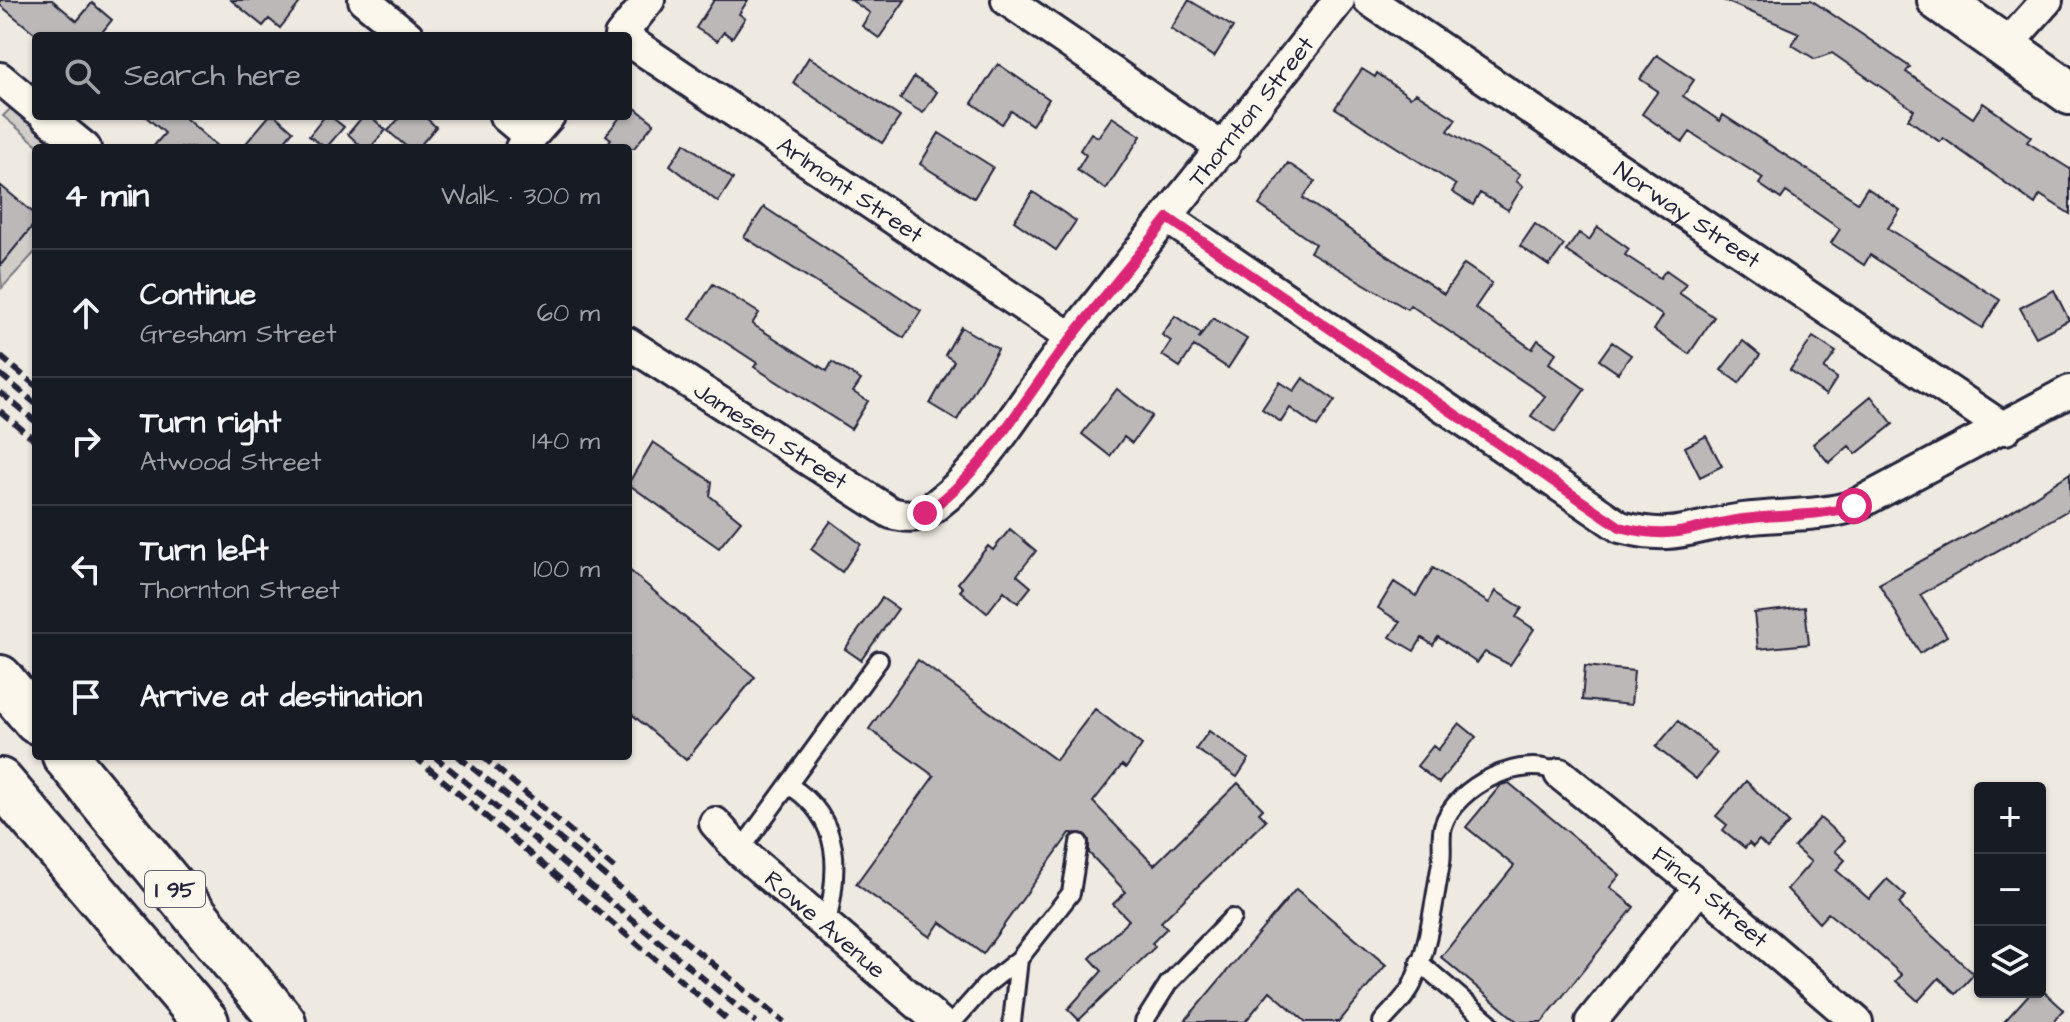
<!DOCTYPE html>
<meta charset="utf-8">
<style>
body{margin:0;font-family:"Architects Daughter",sans-serif;background:#242831;color:#f1f3f6}
.controls{position:absolute;right:24px;bottom:24px;display:grid;overflow:hidden;border-radius:8px;box-shadow:0 2px 6px #0004}
.controls button{width:72px;height:72px;display:grid;place-items:center;padding:0;border:0;border-bottom:2px solid #363941;background:#171b24;color:#f1f3f6;font:40px sans-serif}
.stop{position:absolute;width:24px;height:24px;margin:-18px;border:6px solid #db2777;border-radius:50%;background:#fff}
.stop.end{background:#db2777;border-color:#fff;box-shadow:0 2px 8px #0008}
.list{margin:0;padding:0;list-style:none}
h2{display:flex;justify-content:space-between;align-items:center;height:104px;margin:0;padding:0 32px;font-size:34px}
h2 small{font-size:26px;font-weight:400;color:#9ea1a6}
.list li{display:grid;grid-template-columns:52px 1fr auto;gap:24px;align-items:center;box-sizing:border-box;height:128px;padding:0 32px;border-top:2px solid #363941}
.list b{display:block;font-size:30px;white-space:nowrap}
.list p{margin:0;font-size:26px;white-space:nowrap;color:#9ea1a6}
.list em{font-size:26px;font-style:normal;color:#9ea1a6}
.icon{flex:none;width:44px;height:44px;fill:none;stroke:currentColor;stroke-width:2;stroke-linecap:round;stroke-linejoin:round}
.map{position:relative;flex:none;width:2070px;height:1022px;overflow:hidden}
.search{position:absolute;background:#171b24;box-shadow:0 2px 6px #0004;left:32px;top:32px;width:600px;height:88px;display:flex;align-items:center;gap:20px;box-sizing:border-box;padding:0 28px;border-radius:8px;color:#9ea1a6;font-size:30px}
.panel{position:absolute;background:#171b24;box-shadow:0 2px 6px #0004;left:32px;top:144px;width:600px;height:616px;border-radius:8px}
.map>svg:first-child{display:block}
.green{fill:#d0cdc9;stroke:#797882;stroke-width:2}
.building{fill:#bcb8b8;stroke:#22223b;stroke-width:2}
.lines{fill:none;stroke-linecap:round;stroke-linejoin:round}
.lane-casing{stroke:#22223b;stroke-width:22}
.street-casing{stroke:#22223b;stroke-width:36}
.secondary-casing{stroke:#22223b;stroke-width:48}
.highway-casing{stroke:#22223b;stroke-width:50}
.lane{stroke:#fbf7ec;stroke-width:16}
.street{stroke:#fbf7ec;stroke-width:30}
.secondary{stroke:#fbf7ec;stroke-width:42}
.highway{stroke:#fbf7ec;stroke-width:44}
.rail{stroke:#22223b;stroke-width:6;stroke-dasharray:12 6;stroke-linecap:butt}
.route{stroke:#db2777;stroke-width:10}
.labels{text-anchor:middle;stroke-width:6;stroke-linejoin:round;paint-order:stroke}
.shield{fill:#fbf7ec;stroke:#636270;stroke-width:2}
.shield-label{font-size:22px;font-weight:bold;fill:#22223b}
.street-label{font-size:24px;fill:#22223b;stroke:#fbf7ec}
</style>
<div class="map">
<svg width="2070" height="1022" viewBox="0 0 2070 1022">
<rect width="100%" height="100%" fill="#eeeae2"/>
<filter id="ink" filterUnits="userSpaceOnUse"><feTurbulence type="fractalNoise" baseFrequency=".0125" numOctaves="2"/><feDisplacementMap in="SourceGraphic" scale="16" xChannelSelector="R" yChannelSelector="G"/><feConvolveMatrix kernelMatrix="1 2 1 2 8 2 1 2 1" color-interpolation-filters="sRGB"/></filter>
<g filter="url(#ink)">
<path class="green" d="M11 108 59 148H41L3 116Z
M36 222V251L2 288 0 266Z"/>
<path class="building" d="M0 0H52L77 21 92 3 112 20 99 36H38L0 5Z
M231 0H302L280 28 269 19 263 26Z
M714 0H748L739 14 745 18 732 38 724 32 717 41 696 28Z
M851 0H905L879 38 862 26 870 13Z
M1189 0 1233 27 1214 57 1171 29Z
M1723 0H1811L1910 67 1906 72 1973 118 1983 103 2031 137 2027 142 2070 169V214L2040 195 2035 204 1943 138 1940 142 1908 119 1914 110 1832 53 1815 59 1792 45 1799 33Z
M1657 55 1694 80 1683 96 1720 121 1723 115 1858 202 1867 188 1900 210 1888 228 2000 300 1982 328 1870 255 1864 265 1831 243 1840 229 1786 192 1781 199 1759 184 1763 178 1690 132 1683 142 1642 114 1658 91 1640 79Z
M809 57 900 117 882 143 793 83Z
M998 64 1049 99 1032 125 1011 111 1002 124 972 103Z
M1362 69 1375 77 1377 73 1410 97 1416 93 1456 119 1448 131 1520 174 1516 181 1523 186 1508 210 1480 193 1473 205 1452 192 1456 185 1335 108Z
M914 77 937 92 923 113 900 99Z
M630 104 654 123 634 148H604L611 139 606 135 621 116H628Z
M145 116H183L219 148H152L165 133Z
M269 116H276L293 131 279 148H242Z
M325 116H330L344 127 326 148 309 136Z
M363 116H370L386 130 370 148H363L348 134Z
M401 116H424L436 127 418 148H408L388 131Z
M1112 117 1141 136 1106 189 1077 170 1086 155 1080 150 1091 133 1098 137Z
M939 133 993 167 974 198 920 164Z
M685 143 733 179 718 202 670 165Z
M1288 163 1315 181 1303 198 1444 294 1464 264 1492 283 1475 308 1532 349 1538 340 1556 353 1549 363 1585 389 1555 432 1531 416 1545 396 1410 305 1407 309 1310 252 1315 244 1259 205Z
M0 185 36 215V222L0 266Z
M1033 192 1076 221 1056 250 1014 221Z
M764 207 921 311 904 338 744 237Z
M1535 224 1564 245 1549 266 1520 246Z
M1598 227 1629 249 1625 255 1660 278 1666 270 1686 284 1679 293 1714 317 1689 354 1654 330 1663 316 1566 251 1579 233 1589 240Z
M713 284 759 313 752 324 827 371 832 362 861 380 853 392 868 401 851 429 754 367 757 363 690 319Z
M2054 290 2069 320 2036 337 2020 308Z
M1175 316 1202 334 1198 339 1213 318 1247 339 1228 368 1194 346 1180 367 1162 355 1171 341 1162 335Z
M961 327 998 349 957 420 930 404 954 361 945 355Z
M1813 337 1836 352 1824 369 1837 378 1826 395 1790 370Z
M1743 341 1760 355 1739 383 1721 370Z
M1612 342 1631 355 1618 373 1599 360Z
M1303 378 1335 400 1317 427 1290 408 1281 422 1262 409 1280 382 1294 391Z
M1117 389 1152 416 1132 443 1124 437 1110 456 1082 434Z
M1871 396 1893 424 1856 454 1849 446 1829 463 1813 444Z
M1706 436 1722 466 1700 477 1685 447Z
M653 442 712 482 710 496 741 521 719 548 628 484Z
M2070 473V509L1920 595 1947 636 1920 653 1879 584 2009 513Z
M831 521 861 544 842 572 811 549Z
M1010 529 1036 551 1017 575 1031 587 1018 603 1004 591 987 613 960 591 963 588 958 583 988 546 993 550Z
M1433 568 1489 603 1496 591 1522 608 1516 617 1534 629 1510 665 1485 652 1477 663 1438 637 1433 645 1422 638 1414 651 1390 637 1400 622 1378 608 1394 582 1416 596Z
M628 569 755 677 686 760 628 711Z
M882 598 898 609 861 660 845 649Z
M1805 607 1809 644 1758 649 1754 613Z
M918 660 1056 760 1095 709 1142 745 1126 768 1122 765 1093 802 1154 865 1238 783 1263 809 1259 813 1266 820 1161 922 1167 928 1152 943 1155 947 1079 1020 1068 1009 1102 971 1090 958 1129 920 1113 904 1126 892 1089 853V840L1085 834 1070 833 983 954 940 922 930 937 856 884 934 776 869 729Z
M1585 666 1634 671 1631 705 1582 700Z
M1678 721 1717 753 1696 779 1656 747Z
M1459 723 1476 737 1439 783 1417 766 1433 746 1438 750Z
M1209 731 1249 759 1237 777 1196 749Z
M1746 781 1789 823 1767 848 1759 840 1753 847 1749 843 1745 848 1723 830 1727 825 1716 816Z
M1509 783 1620 875 1610 887 1634 907 1542 1022H1518L1441 957 1514 866 1466 827 1501 785Z
M1820 818 1845 840 1835 851 1845 860 1836 870 1869 899 1887 879 1906 896 1899 903 1905 911 1974 974 1956 994 1939 978 1918 1001 1896 981 1902 975 1872 948 1828 913 1819 923 1787 889 1811 862 1794 847Z
M1296 889 1386 965 1339 1022H1306L1270 991 1245 1022H1184Z
M2040 988 2064 1010 2053 1022H2004L2031 992H2040Z"/>
<g class="lines">
<g class="lane-casing">
<path id="lane" d="M790 786C844 820 839 873 826 927
M740 851 879 660
M1419 962 1489 1022
M953 1022 985 986 1019 959 1071 893 1079 843
M1012 1022 1019 959
M1144 1022 1168 984 1232 918
M1382 1022C1392 1010 1407 997 1413 983 1429 947 1434 901 1441 863 1443 851 1440 837 1443 826 1455 786 1524 752 1560 774"/>
</g>
<g class="street-casing">
<g id="street">
<path d="M364 0 408 36"/>
<path d="M1007 0 1224 149"/>
<path id="s1" d="M1369 0 2005 429"/>
<path d="M620 36 649 0"/>
<path id="s2" d="M628 40 1071 338"/>
<path d="M2005 47 2047 0"/>
<path d="M0 78 36 108"/>
<path d="M46 116 85 148"/>
<path d="M505 116 530 137"/>
<path d="M521 148 549 116"/>
<path d="M1168 218 1620 527C1678 542 1689 526 1743 519 1780 514 1818 517 1854 506L2070 391"/>
<path id="s3" d="M628 343 891 513C909 518 922 517 936 505 991 463 1028 393 1070 339 1158 225 1251 114 1339 0"/>
<path id="s4" d="M1560 774 1700 887 1857 1022"/>
<path id="s5" d="M715 823 740 851 939 1022"/>
<path d="M1591 1022 1700 887"/>
</g>
</g>
<g class="secondary-casing">
<path id="secondary" d="M1939 0 2070 93"/>
</g>
<g class="highway-casing">
<path id="highway" d="M0 678 36 721
M65 756 283 1022
M0 781 206 1022"/>
</g>
<use href="#lane" class="lane"/>
<use href="#street" class="street"/>
<use href="#secondary" class="secondary"/>
<use href="#highway" class="highway"/>
<path class="rail" d="M0 356 36 386
M0 374 36 404
M0 392 36 422
M0 411 36 441
M414 756 730 1022
M434 756 756 1022
M458 756 784 1022
M482 756 614 868"/>
</g>
</g>
<g class="lines" filter="url(#ink)">
<path class="route" d="M925 513C980 477 1017 410 1056 358 1092 310 1131 265 1168 218L1620 527C1678 542 1689 526 1743 519 1780 514 1818 517 1854 506"/>
</g>
<g class="labels">
<rect class="shield" x="145" y="871" width="60" height="36" rx="6"/>
<g class="shield-label">
<text x="175" y="897">I 95</text>
</g>
<g class="street-label">
<text dy="8" stroke="none"><textPath href="#s3" startOffset="866">Thornton Street</textPath></text>
<text dy="8" stroke="none"><textPath href="#s2" startOffset="268">Arlmont Street</textPath></text>
<text dy="8" stroke="none"><textPath href="#s1" startOffset="384">Norway Street</textPath></text>
<text dy="8" stroke="none"><textPath href="#s3" startOffset="170">Jamesen Street</textPath></text>
<text dy="8" stroke="none"><textPath href="#s4" startOffset="194">Finch Street</textPath></text>
<text dy="8" stroke="none"><textPath href="#s5" startOffset="150">Rowe Avenue</textPath></text>
</g>
</g>
</svg>
<div class="controls">
<button>+</button>
<button>−</button>
<button><svg class="icon" aria-label="layers" viewBox="0 0 24 24"><path d="M12 4l9 5-9 5-9-5zM3 14l9 5 9-5"/></svg></button>
</div>
<div class="stop" style="left:1854px;top:506px"></div>
<div class="stop end" style="left:925px;top:513px"></div>
<div class="search"><svg class="icon" aria-label="search" viewBox="0 0 24 24"><circle cx="10" cy="10" r="6"/><path d="M15 15l6 6"/></svg>Search here</div>
<section class="panel">
<h2>4 min<small>Walk · 300 m</small></h2>
<ul class="list">
<li><svg class="icon" aria-label="ahead" viewBox="0 0 24 24"><path d="M12 20V5M6 11l6-6 6 6"/></svg><div><b>Continue</b><p>Gresham Street</p></div><em>60 m</em></li>
<li><svg class="icon" aria-label="right" viewBox="0 0 24 24"><path d="M7 20v-9h11M14 6l5 5-5 5"/></svg><div><b>Turn right</b><p>Atwood Street</p></div><em>140 m</em></li>
<li><svg class="icon" aria-label="left" viewBox="0 0 24 24"><path d="M17 20v-9H6M10 6l-5 5 5 5"/></svg><div><b>Turn left</b><p>Thornton Street</p></div><em>100 m</em></li>
<li><svg class="icon" aria-label="arrive" viewBox="0 0 24 24"><path d="M6 21V4h12l-3 4 3 4H6"/></svg><div><b>Arrive at destination</b></div></li>
</ul>
</section>
</div>
